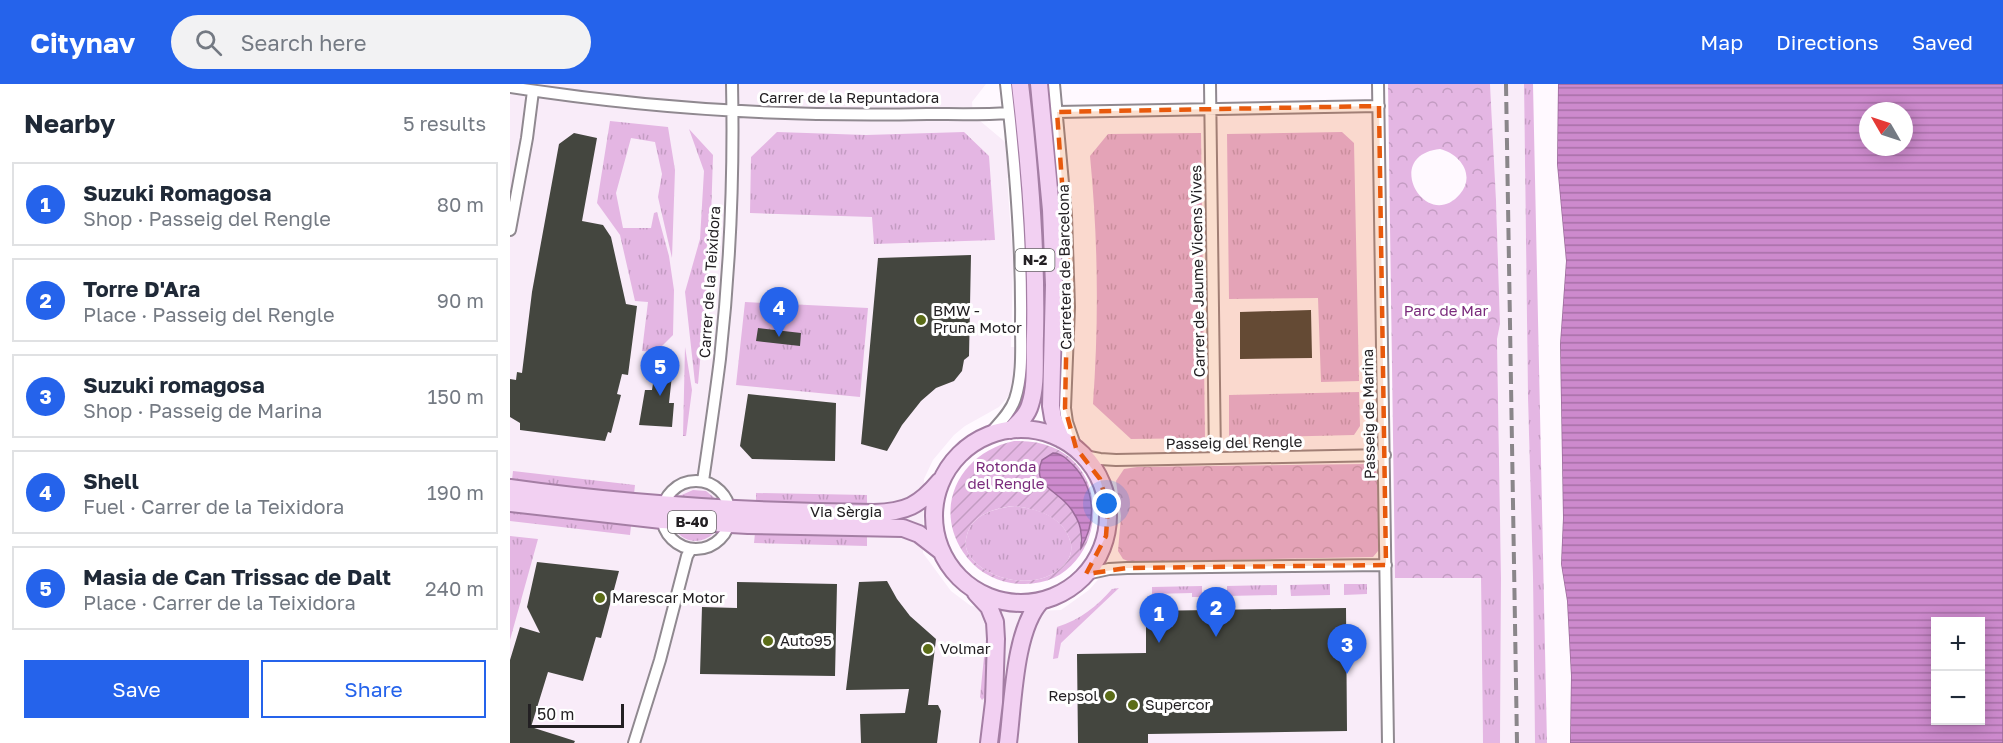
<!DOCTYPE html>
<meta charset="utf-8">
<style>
body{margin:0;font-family:"Golos Text",sans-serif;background:#f2f2f3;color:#1f2937}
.controls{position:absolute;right:18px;bottom:18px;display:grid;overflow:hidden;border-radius:0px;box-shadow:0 3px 15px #0003}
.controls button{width:54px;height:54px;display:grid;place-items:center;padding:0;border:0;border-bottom:2px solid #e0e1e3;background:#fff;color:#1f2937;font:30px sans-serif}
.compass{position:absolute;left:1349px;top:18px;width:54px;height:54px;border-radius:50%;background:#fff;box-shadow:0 3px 15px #0003;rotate:309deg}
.scale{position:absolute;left:18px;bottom:15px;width:96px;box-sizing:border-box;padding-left:6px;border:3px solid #232023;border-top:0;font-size:16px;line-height:21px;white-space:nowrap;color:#232023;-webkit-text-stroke:4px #fff;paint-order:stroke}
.you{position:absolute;left:597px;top:420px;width:21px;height:21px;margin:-15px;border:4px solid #fff;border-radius:50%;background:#1a73e8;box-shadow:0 0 0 9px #1a73e833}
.badge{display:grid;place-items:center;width:39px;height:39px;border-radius:50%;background:#2563eb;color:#fff;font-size:20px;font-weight:700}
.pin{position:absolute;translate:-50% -50px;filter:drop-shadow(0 2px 3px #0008)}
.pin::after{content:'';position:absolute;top:32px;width:21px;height:18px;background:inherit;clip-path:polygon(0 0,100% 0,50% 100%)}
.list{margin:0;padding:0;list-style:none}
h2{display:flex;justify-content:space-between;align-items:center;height:78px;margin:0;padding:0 24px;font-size:26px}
h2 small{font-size:20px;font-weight:400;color:#747a83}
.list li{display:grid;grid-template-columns:39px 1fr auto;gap:18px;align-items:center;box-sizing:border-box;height:84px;margin:0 12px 12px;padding:0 12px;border:2px solid #e0e1e3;border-radius:0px}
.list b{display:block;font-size:22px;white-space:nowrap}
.list p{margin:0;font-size:20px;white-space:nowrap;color:#747a83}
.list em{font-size:20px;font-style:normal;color:#747a83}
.actions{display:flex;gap:12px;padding:18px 24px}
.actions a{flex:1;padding:14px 0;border:2px solid #2563eb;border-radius:0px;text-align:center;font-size:21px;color:#2563eb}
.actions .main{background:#2563eb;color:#fff}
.icon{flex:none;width:33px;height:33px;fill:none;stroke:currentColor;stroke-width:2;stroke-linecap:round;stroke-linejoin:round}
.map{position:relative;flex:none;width:1493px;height:659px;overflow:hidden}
header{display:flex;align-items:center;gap:36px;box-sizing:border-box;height:84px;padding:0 30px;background:#2563eb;color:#fff}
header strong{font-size:28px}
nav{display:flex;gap:33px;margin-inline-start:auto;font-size:21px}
.search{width:420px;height:54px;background:#f2f2f3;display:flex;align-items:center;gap:15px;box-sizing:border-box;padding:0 21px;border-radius:33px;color:#747a83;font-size:22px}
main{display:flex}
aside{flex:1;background:#fff}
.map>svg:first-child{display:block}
.built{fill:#f9ecf9}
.grass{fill:url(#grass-tufts)}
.park{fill:url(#park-crowns);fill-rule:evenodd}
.garden{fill:url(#garden-furrows);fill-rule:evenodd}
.water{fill:url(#water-rules);stroke:#9a6a9a;stroke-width:1.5;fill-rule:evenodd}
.pier{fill:#fff9ff}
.building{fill:#44463f}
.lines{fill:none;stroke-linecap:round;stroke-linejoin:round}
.street-casing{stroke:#908990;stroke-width:14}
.primary-casing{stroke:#a47ea4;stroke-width:20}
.street{stroke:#fff;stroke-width:10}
.primary{stroke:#f2d0f2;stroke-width:16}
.rail{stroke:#8a868a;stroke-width:4;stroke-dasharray:12 6;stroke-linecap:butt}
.marked{fill:#e8590c;fill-opacity:0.2;stroke:#e8590c;stroke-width:4.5;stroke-dasharray:12 8;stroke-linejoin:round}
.poi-dot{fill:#5b6c18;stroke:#fff;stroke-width:2}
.labels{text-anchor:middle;stroke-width:6;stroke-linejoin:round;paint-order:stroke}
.shield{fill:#fff;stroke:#656365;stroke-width:1.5}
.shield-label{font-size:14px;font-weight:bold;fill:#232023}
.street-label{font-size:15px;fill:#232023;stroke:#fff}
.poi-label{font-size:15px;fill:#232023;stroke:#fff;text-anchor:start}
.park-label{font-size:15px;fill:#7a2b7c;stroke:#fff}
</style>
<header>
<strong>Citynav</strong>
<div class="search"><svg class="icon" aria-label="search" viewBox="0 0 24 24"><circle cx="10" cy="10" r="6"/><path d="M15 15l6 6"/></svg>Search here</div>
<nav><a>Map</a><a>Directions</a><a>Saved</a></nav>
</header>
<main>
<aside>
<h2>Nearby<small>5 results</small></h2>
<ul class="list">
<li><span class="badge">1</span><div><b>Suzuki Romagosa</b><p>Shop · Passeig del Rengle</p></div><em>80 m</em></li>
<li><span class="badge">2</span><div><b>Torre D'Ara</b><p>Place · Passeig del Rengle</p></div><em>90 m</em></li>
<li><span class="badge">3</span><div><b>Suzuki romagosa</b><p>Shop · Passeig de Marina</p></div><em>150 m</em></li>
<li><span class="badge">4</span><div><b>Shell</b><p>Fuel · Carrer de la Teixidora</p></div><em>190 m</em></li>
<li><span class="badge">5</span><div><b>Masia de Can Trissac de Dalt</b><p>Place · Carrer de la Teixidora</p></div><em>240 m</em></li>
</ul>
<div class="actions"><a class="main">Save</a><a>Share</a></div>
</aside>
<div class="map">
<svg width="1493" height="659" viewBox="0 0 1493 659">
<defs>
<pattern id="grass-tufts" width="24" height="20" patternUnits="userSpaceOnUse" patternTransform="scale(1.5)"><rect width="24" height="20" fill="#e4b6e3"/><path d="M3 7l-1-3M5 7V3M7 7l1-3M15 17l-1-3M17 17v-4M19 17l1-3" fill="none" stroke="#c39cc2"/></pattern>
<pattern id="park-crowns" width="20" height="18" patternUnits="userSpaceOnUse" patternTransform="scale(1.5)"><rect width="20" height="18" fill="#e4b6e3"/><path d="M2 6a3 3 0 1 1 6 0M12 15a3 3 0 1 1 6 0" fill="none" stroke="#c39cc2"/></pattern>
<pattern id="garden-furrows" width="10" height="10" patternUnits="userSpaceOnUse" patternTransform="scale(1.5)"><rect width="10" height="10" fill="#e4b6e3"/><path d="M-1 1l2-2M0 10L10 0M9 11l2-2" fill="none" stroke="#c39cc2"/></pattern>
<pattern id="water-rules" width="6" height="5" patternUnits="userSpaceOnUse" patternTransform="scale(1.5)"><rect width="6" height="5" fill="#cd8acd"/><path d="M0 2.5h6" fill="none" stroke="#a670a6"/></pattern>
</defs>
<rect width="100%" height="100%" fill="#fff9ff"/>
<path class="built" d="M0 0H476L462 18 463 31 500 62 503 92 497 94 503 177 501 263H507L504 304 497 314 489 323 455 342 444 351 423 376 414 395 413 469 441 507 461 522 504 528 551 526 579 506 598 484 885 481 886 494 971 493 973 659H0Z
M980 0H1014L1018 314 1023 493 1025 659H990L991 494 987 254 990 240 986 116Z"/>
<path class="grass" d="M1014 0H1023L1037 659H1025L1023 493 1018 314Z
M100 37 158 43 165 86 162 174 148 113 152 90 145 58 121 54 106 109 113 144H141L144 129 147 128 159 172 164 206 163 251 146 268 132 267 138 218 125 217 110 151 87 119Z
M179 45 203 71 200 168 188 300 185 299 175 208 190 155 194 87Z
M267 48 356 51 454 48 479 72 485 156 364 160 362 133 240 129 241 73Z
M832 48 844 59 849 297 811 298 808 214 719 215 717 50Z
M691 49 695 354 621 355 583 320C589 236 588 155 580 72L598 50Z
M235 218 358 224 350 313 226 301Z
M175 263 182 306 176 352H173Z
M849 308 850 342 844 351 719 354V311Z
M3 387 125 401 124 410 2 396Z
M183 406 196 407 207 416 167 413Z
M246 409 357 411V420L246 419Z
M505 422C529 425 555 433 561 460 562 468 560 475 554 481 531 506 484 499 463 476 456 468 454 461 457 451 462 430 486 424 505 422Z
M0 428 121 442 120 451 0 437Z
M165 446 204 449C192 460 176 460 165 446Z
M245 449 357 452V462L244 459Z
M0 452 28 455 0 556Z
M971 493 991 494 990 659H973Z
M820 500V511L781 512 780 501Z
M834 500H857V510L834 511Z
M767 501V511L717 512V502Z
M692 502V513H682V509L642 510V503Z
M609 504 551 559 548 574 543 575 547 543C570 536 587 522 602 505Z
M478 560 475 613 472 616 470 613 475 563Z"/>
<path class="park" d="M878 0H980L986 116 990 240 987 255 991 494H885ZM930 65C950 70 966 91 950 110 916 150 871 71 930 65Z
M855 380 865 384 868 392 869 463 868 467 863 473 620 478 613 475 608 467 611 432 606 397 614 385 627 383Z"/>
<path class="garden" d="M504 357C618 352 602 515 501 499 482 496 464 485 453 468 422 421 452 368 504 357ZM536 402 582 419V430L577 454 570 458C574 433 555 414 536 402ZM504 422C528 425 555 433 561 460 562 468 560 475 554 481 531 506 484 499 463 476 456 468 454 461 457 451 462 430 486 424 504 422Z"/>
<path class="water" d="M1048 0H1493V659H1060L1061 592 1057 517 1051 480 1053 434 1050 260 1056 177 1047 80ZM1358 27H1394V63H1358ZM1426 538H1470V636H1426Z
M543 369C551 369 557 375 563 381 585 404 587 437 571 464 571 459 572 455 571 450 571 443 567 434 563 428 551 406 520 404 532 376Z"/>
<path class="pier" d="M1045 0H1048L1047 80 1056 177 1050 260 1053 434 1051 480 1057 517 1061 592 1060 659H1057L1058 592 1054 518 1048 480 1050 434 1047 260 1053 177 1044 80Z"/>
<path class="building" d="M64 49 87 54 72 137 93 141 101 153 116 220 127 222 118 291 112 290 107 310 111 311 101 349 98 348 95 357 10 346V339L0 333V295L6 296 7 288 12 289 22 208 49 60Z
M461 171 459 272 454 276 452 287 444 297 426 304 411 317 392 341 377 367 351 360 368 174Z
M801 226 802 274 730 275V228Z
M248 244 291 249 290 262 246 257Z
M146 280 163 282 159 319H164L162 343 129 341 135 306H142Z
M238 310 326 319 325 377 242 375 230 362Z
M27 478 109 487 91 554 86 553 73 597 38 588 21 643 65 657 64 659H0V576L10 543 30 549 17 523Z
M377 497 387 515 400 532 426 555 418 621H428L431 627 427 659H351L350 630 395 629 399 605 336 606 349 498Z
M227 498 327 500 325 592 190 590 192 523 227 524Z
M836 524 837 647 638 650V659H568L567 570 636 569V527Z"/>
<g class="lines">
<g class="street-casing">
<path id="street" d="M544 0 556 132 559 223 555 324 557 338 566 364
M700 0 705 374
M868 0 878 659
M0 3C139 25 277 33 417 30 444 30 472 31 499 29
M547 28 869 22
M0 146 17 54 23 7
M478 352C487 341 500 330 505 315 513 291 511 263 511 238 512 158 505 79 496 0
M574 372 590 375 606 376 875 371
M152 431a34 34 0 1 1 68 0a34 34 0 1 1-68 0Z
M193 397C199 356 205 315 210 275 220 184 224 92 222 0
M576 490 599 485 617 484 876 481
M124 659 150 576 177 472 181 465"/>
</g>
<g class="primary-casing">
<path id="primary" d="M529 0 541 126 544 201 541 322 543 334 551 355
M424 432a87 87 0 1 1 174 0a87 87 0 1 1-174 0Z
M501 346C508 339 517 332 520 321 527 300 524 274 525 252 527 167 520 84 510 0
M0 404C121 421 242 428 364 429 396 428 409 422 430 397
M0 419 152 436 238 441 393 444 409 450 431 467
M466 509 479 523 485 538 486 555 484 618 479 659
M498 659C503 621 504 545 531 517"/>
</g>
<use href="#street" class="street"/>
<use href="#primary" class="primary"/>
<path class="rail" d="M996 0 1007 659"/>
</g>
<path class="marked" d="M869 22 876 481 617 484 576 490 596 452 598 423 590 395 566 364 555 324 558 183 547 28Z"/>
<g class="poi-dot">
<circle cx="411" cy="236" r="6"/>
<circle cx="90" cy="514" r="6"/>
<circle cx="258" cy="557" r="6"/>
<circle cx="418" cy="565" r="6"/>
<circle cx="600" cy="612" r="6"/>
<circle cx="623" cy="621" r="6"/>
</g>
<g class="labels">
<g class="shield">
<rect x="505.5" y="165" width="39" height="22" rx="4.5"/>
<rect x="158" y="427" width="48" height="22" rx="4.5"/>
</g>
<g class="shield-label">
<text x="525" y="181">N-2</text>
<text x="182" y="443">B-40</text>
</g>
<g class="street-label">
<text x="339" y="19">Carrer de la Repuntadora</text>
<text transform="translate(555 183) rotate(-91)" y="5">Carretera de Barcelona</text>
<text transform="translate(688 187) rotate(-91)" y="5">Carrer de Jaume Vicens Vives</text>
<text transform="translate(200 198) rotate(-86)" y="5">Carrer de la Teixidora</text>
<text transform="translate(859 330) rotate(-91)" y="5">Passeig de Marina</text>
<text transform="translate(724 359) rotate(-1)" y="5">Passeig del Rengle</text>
<text x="336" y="433">Via Sèrgia</text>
</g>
<g class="poi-label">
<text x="423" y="232">BMW -<tspan x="423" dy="17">Pruna Motor</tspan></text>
<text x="102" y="519">Marescar Motor</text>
<text x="270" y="562">Auto95</text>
<text x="430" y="570">Volmar</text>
<text x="588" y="617" text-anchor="end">Repsol</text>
<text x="635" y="626">Supercor</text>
</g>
<g class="park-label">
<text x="936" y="232">Parc de Mar</text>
<text x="496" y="388">Rotonda<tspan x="496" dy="17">del Rengle</tspan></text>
</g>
</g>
</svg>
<div class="controls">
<button>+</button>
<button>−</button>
</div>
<svg class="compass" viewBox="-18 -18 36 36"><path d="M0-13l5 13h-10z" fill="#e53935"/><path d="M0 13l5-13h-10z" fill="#747a83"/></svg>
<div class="scale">50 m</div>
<div class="you"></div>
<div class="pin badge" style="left:649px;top:559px">1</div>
<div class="pin badge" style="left:706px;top:553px">2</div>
<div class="pin badge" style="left:837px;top:590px">3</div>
<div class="pin badge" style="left:269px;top:253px">4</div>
<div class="pin badge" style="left:150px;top:312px">5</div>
</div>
</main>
